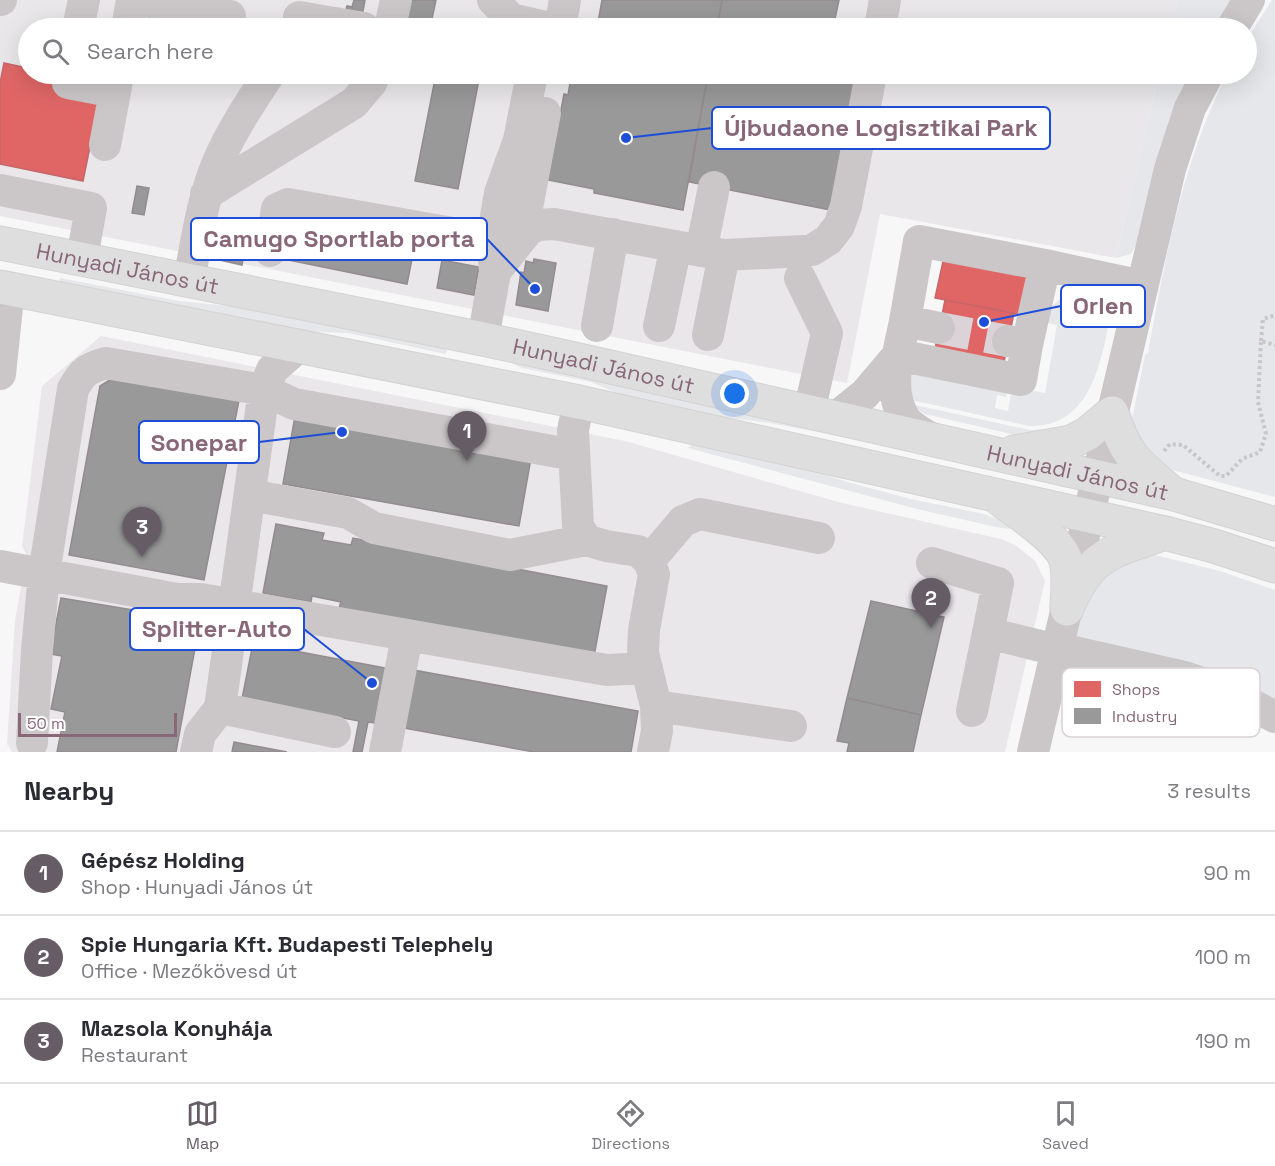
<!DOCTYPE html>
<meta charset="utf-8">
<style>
body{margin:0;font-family:"Space Grotesk",sans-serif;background:#f7f7f7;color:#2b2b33}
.scale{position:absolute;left:18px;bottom:15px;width:159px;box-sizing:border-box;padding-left:6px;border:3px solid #876778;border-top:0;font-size:16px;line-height:21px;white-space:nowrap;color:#876778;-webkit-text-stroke:4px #fff;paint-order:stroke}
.you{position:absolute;left:735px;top:394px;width:21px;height:21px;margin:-15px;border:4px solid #fff;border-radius:50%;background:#1a73e8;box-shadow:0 0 0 9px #1a73e833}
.badge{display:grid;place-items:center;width:39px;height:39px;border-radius:50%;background:#665c66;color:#fff;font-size:20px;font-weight:700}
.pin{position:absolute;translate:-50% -50px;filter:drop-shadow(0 2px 3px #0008)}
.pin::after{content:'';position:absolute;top:32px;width:21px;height:18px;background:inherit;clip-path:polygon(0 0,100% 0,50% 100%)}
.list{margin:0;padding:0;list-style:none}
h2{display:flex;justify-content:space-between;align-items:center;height:78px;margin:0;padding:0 24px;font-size:26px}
h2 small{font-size:20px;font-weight:400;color:#7c7c81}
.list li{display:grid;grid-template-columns:39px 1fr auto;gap:18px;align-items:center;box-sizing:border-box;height:84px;padding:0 24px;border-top:2px solid #e1e1e2}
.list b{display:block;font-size:22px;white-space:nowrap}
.list p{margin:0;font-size:20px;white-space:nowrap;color:#7c7c81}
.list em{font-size:20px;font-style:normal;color:#7c7c81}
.icon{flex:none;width:33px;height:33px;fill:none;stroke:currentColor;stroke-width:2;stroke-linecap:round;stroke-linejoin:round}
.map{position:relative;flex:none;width:1275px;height:752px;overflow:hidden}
.search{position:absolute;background:#fff;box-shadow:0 6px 24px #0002;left:18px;right:18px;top:18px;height:66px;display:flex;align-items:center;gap:15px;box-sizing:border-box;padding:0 21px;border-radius:33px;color:#7c7c81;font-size:22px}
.sheet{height:330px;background:#fff}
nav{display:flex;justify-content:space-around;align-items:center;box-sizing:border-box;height:84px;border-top:2px solid #e1e1e2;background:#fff;font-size:16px;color:#7c7c81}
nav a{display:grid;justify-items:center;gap:3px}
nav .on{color:#665c66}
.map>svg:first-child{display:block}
.built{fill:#e9e7e9}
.green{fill:#e5e7ea}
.shops{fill:#e06666;stroke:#c5666b;stroke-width:1.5}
.industry{fill:#999;stroke:#948a8f;stroke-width:1.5}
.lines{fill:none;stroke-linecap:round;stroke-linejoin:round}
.minor-tunnel{stroke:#dbd3d7;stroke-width:32;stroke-dasharray:32 16;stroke-linecap:butt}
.major-casing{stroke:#d4d2d3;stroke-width:35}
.path{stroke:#c8c6c7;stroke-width:4;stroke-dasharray:3 3;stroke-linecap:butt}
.minor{stroke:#cbc7c9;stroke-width:32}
.major{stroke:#dfdede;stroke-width:33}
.labels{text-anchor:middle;stroke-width:6;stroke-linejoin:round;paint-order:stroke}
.street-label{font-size:22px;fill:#876778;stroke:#fff}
.key{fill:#fff;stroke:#dbd1d6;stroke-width:1.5}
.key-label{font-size:16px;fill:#876778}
.leader{fill:none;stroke:#1d4ed8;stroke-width:2}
.callout-dot{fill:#1d4ed8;stroke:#fff;stroke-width:2}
.callout{fill:#fff;stroke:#1d4ed8;stroke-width:2}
.callout-label{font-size:24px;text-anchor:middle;font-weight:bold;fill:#876778}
</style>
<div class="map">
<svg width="1275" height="752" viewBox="0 0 1275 752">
<rect width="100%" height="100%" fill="#f7f7f7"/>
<path class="built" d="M0 0H1178L1170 28H28V74H1159L1116 258 880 214 847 383 0 216Z
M101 336 625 441 838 502 1001 539 1015 545 1035 561 1045 581 1005 752H12L7 744 15 620 27 555 22 546 42 386Z"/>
<path class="green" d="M1178 0H1238L1220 28H1170Z
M1272 0H1275V497L1165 468 1152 463 1134 432 1132 419 1145 355 1148 353C1165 258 1183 161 1227 74H1246L1247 39Z
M1159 74H1194L1142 232 1131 254 1116 258Z
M60 278 179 301 279 311 446 346 447 352 445 354 348 333 285 331 59 286Z
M1081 293C1094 296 1104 301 1111 311 1102 359 1092 428 1029 426L907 399 905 380 913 371 962 381 961 384 967 386 968 382 1008 386 1006 397 997 395 995 408 1008 411 1012 387 1045 393 1057 325 1042 322C1050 305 1061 294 1081 293Z
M505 360 1050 483 848 438 770 423 706 415 629 398 591 382 522 368Z
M910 404 1030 430 1054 429 1035 437 1011 434 925 414Z
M696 442 771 458 851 483 911 499 984 514 1010 524 1011 527 1009 529 996 527 917 509 688 448Z
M1151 554 1220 571 1275 590V705L1077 639 1073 628 1096 576Z"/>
<path class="shops" d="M4 63 28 68V74H60L100 98 83 181 0 164V83Z
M944 257 1030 274 1022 315 935 298Z
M945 300 1014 313 1003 367 934 354Z"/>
<path class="industry" d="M354 0H365L361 22 344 19 347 6 352 7Z
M411 0H436L430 28 407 24Z
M602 0H722L717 28H597Z
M722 0H839L833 28H717Z
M436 74H480L458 189 415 181Z
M588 74H708L683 210 594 193V189L548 180 564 94 568 95 571 78 587 81Z
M708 74H857L831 210 689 182Z
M137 186 149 188 144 215 132 213Z
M292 215 416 239 407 284 283 259Z
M210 238 245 246 242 265 206 257Z
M534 259 556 263 548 311 516 305 521 272 524 273 526 261 533 263Z
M442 260 479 267 474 295 437 288Z
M116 376 239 400 204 580 69 555 100 386Z
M295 416 531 458 519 526 283 484Z
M276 524 324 533 322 540 351 545 353 538 607 586 594 656 339 608 341 602 312 596 311 602 263 593Z
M61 598 200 621 176 752H57L65 712 51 709 62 656 50 654Z
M871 601 944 617 921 715 847 698Z
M253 643 391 669 381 724 368 722 362 752H353L359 721 242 699Z
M408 669 638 711 631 752H534L398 727Z
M847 698 921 715 913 752H847L849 743 837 741Z
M234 742 287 752H232Z"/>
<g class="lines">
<path class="minor-tunnel" d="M939 328 1008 341"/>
<g class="major-casing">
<g id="major">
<path id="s1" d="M0 243 483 339 575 359 1174 494 1275 524"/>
<path d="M0 287 579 402 1165 533 1214 546 1275 566"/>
<path d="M1014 452 1071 442 1087 434 1112 413C1126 456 1136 463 1170 491"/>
<path d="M1001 500C1019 514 1060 539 1066 561 1070 576 1067 593 1067 609"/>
<path d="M1067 607C1074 593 1081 578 1092 567 1110 548 1142 542 1165 533"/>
</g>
</g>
<path class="path" d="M1261 341 1263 319 1275 315
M1164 451 1170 444 1183 445 1220 476H1226L1242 459 1260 452 1266 434 1258 402 1261 341 1275 345"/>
<path class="minor" d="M0 0H1
M139 0 230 16
M493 0 511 19 542 26
M299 17 364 28
M78 28 84 0
M127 28 132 0
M390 28 396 0
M560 28 565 0
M880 28 885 0
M1232 28 1249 0
M70 74 68 83 115 92 118 74
M105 145 115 92
M0 190 91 208 82 258
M206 194 354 103 371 83 375 74
M521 239 545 113
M270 251 277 209 288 204 492 240
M701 251 714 187
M495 272 528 230 538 225 554 224 724 255 805 251 812 250 828 240 839 226 846 206 871 74
M800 278 827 333 809 412
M189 280C197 240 202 199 218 162 231 131 251 102 269 74
M905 321 919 241 1045 265
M597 326 613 234
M659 326 676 246
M708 335 724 255
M483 339 495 272 492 240 500 193 519 140 532 74
M1008 341 1027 345 1045 265 1142 286
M898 355 1021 380 1027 345
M0 374 9 288
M579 402 573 430 578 526 586 540 606 546 638 551 649 561 654 574 644 630 643 653 656 706 657 731 653 752
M835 418 865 394 898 355
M931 439C923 433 911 427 905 419 886 390 899 352 905 321L939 328
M250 495 348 513 374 528 510 555 586 540
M649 561 683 521 700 514 819 538
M932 563 998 583 988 633 1057 650
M0 566 177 599H201L607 670 647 668
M1057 648 1185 677 1228 692 1275 717
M656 706 791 726
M220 708 335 732
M972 711 988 633
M32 743 37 650 44 574 73 389C82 372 88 368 106 363L264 390 294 404 574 455
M196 752 200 734 220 708 264 390 272 370 299 346
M385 752 407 636
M1033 752 1170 169 1190 108 1208 74"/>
<use href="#major" class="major"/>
</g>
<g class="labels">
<g class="street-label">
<text dy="8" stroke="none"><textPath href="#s1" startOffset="130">Hunyadi János út</textPath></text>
<text dy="8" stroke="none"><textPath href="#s1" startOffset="616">Hunyadi János út</textPath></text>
<text dy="8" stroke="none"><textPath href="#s1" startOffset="1102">Hunyadi János út</textPath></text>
</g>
</g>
<rect x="1062" y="668" width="198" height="69" rx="9" class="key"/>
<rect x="1074" y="681" width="27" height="16" fill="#e06666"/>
<rect x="1074" y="708" width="27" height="16" fill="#999"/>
<g class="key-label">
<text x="1112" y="695">Shops</text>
<text x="1112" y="722">Industry</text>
</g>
<path class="leader" d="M626 138L712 128M535 289L487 239M984 322L1061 306M342 432L259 442M372 683L304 629"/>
<g class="callout-dot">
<circle cx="626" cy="138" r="6"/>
<circle cx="535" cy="289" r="6"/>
<circle cx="984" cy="322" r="6"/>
<circle cx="342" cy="432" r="6"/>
<circle cx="372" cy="683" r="6"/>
</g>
<g class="callout">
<rect x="712" y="107" width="338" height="42" rx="6"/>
<rect x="191" y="218" width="296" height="42" rx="6"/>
<rect x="1061" y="285" width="84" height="42" rx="6"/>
<rect x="139" y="421" width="120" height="42" rx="6"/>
<rect x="130" y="608" width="174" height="42" rx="6"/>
</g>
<g class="callout-label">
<text x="881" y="136">Újbudaone Logisztikai Park</text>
<text x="339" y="247">Camugo Sportlab porta</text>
<text x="1103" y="314">Orlen</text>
<text x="199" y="451">Sonepar</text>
<text x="217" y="637">Splitter-Auto</text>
</g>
</svg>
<div class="scale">50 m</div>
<div class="you"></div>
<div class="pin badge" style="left:467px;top:461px">1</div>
<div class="pin badge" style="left:931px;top:628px">2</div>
<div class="pin badge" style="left:142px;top:557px">3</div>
<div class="search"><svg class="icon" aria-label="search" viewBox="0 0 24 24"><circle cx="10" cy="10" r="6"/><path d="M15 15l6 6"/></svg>Search here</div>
</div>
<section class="sheet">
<h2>Nearby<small>3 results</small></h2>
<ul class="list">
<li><span class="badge">1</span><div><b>Gépész Holding</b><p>Shop · Hunyadi János út</p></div><em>90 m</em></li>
<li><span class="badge">2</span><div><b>Spie Hungaria Kft. Budapesti Telephely</b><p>Office · Mezőkövesd út</p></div><em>100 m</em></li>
<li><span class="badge">3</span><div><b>Mazsola Konyhája</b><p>Restaurant</p></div><em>190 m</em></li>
</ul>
</section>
<nav>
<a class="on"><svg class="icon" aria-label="map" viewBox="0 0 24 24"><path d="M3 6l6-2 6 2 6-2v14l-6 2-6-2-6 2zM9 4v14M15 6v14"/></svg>Map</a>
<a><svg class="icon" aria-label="directions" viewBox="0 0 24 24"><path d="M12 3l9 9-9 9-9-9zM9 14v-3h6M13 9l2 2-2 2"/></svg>Directions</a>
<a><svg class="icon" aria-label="saved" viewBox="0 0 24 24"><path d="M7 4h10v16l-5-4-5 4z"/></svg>Saved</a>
</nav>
